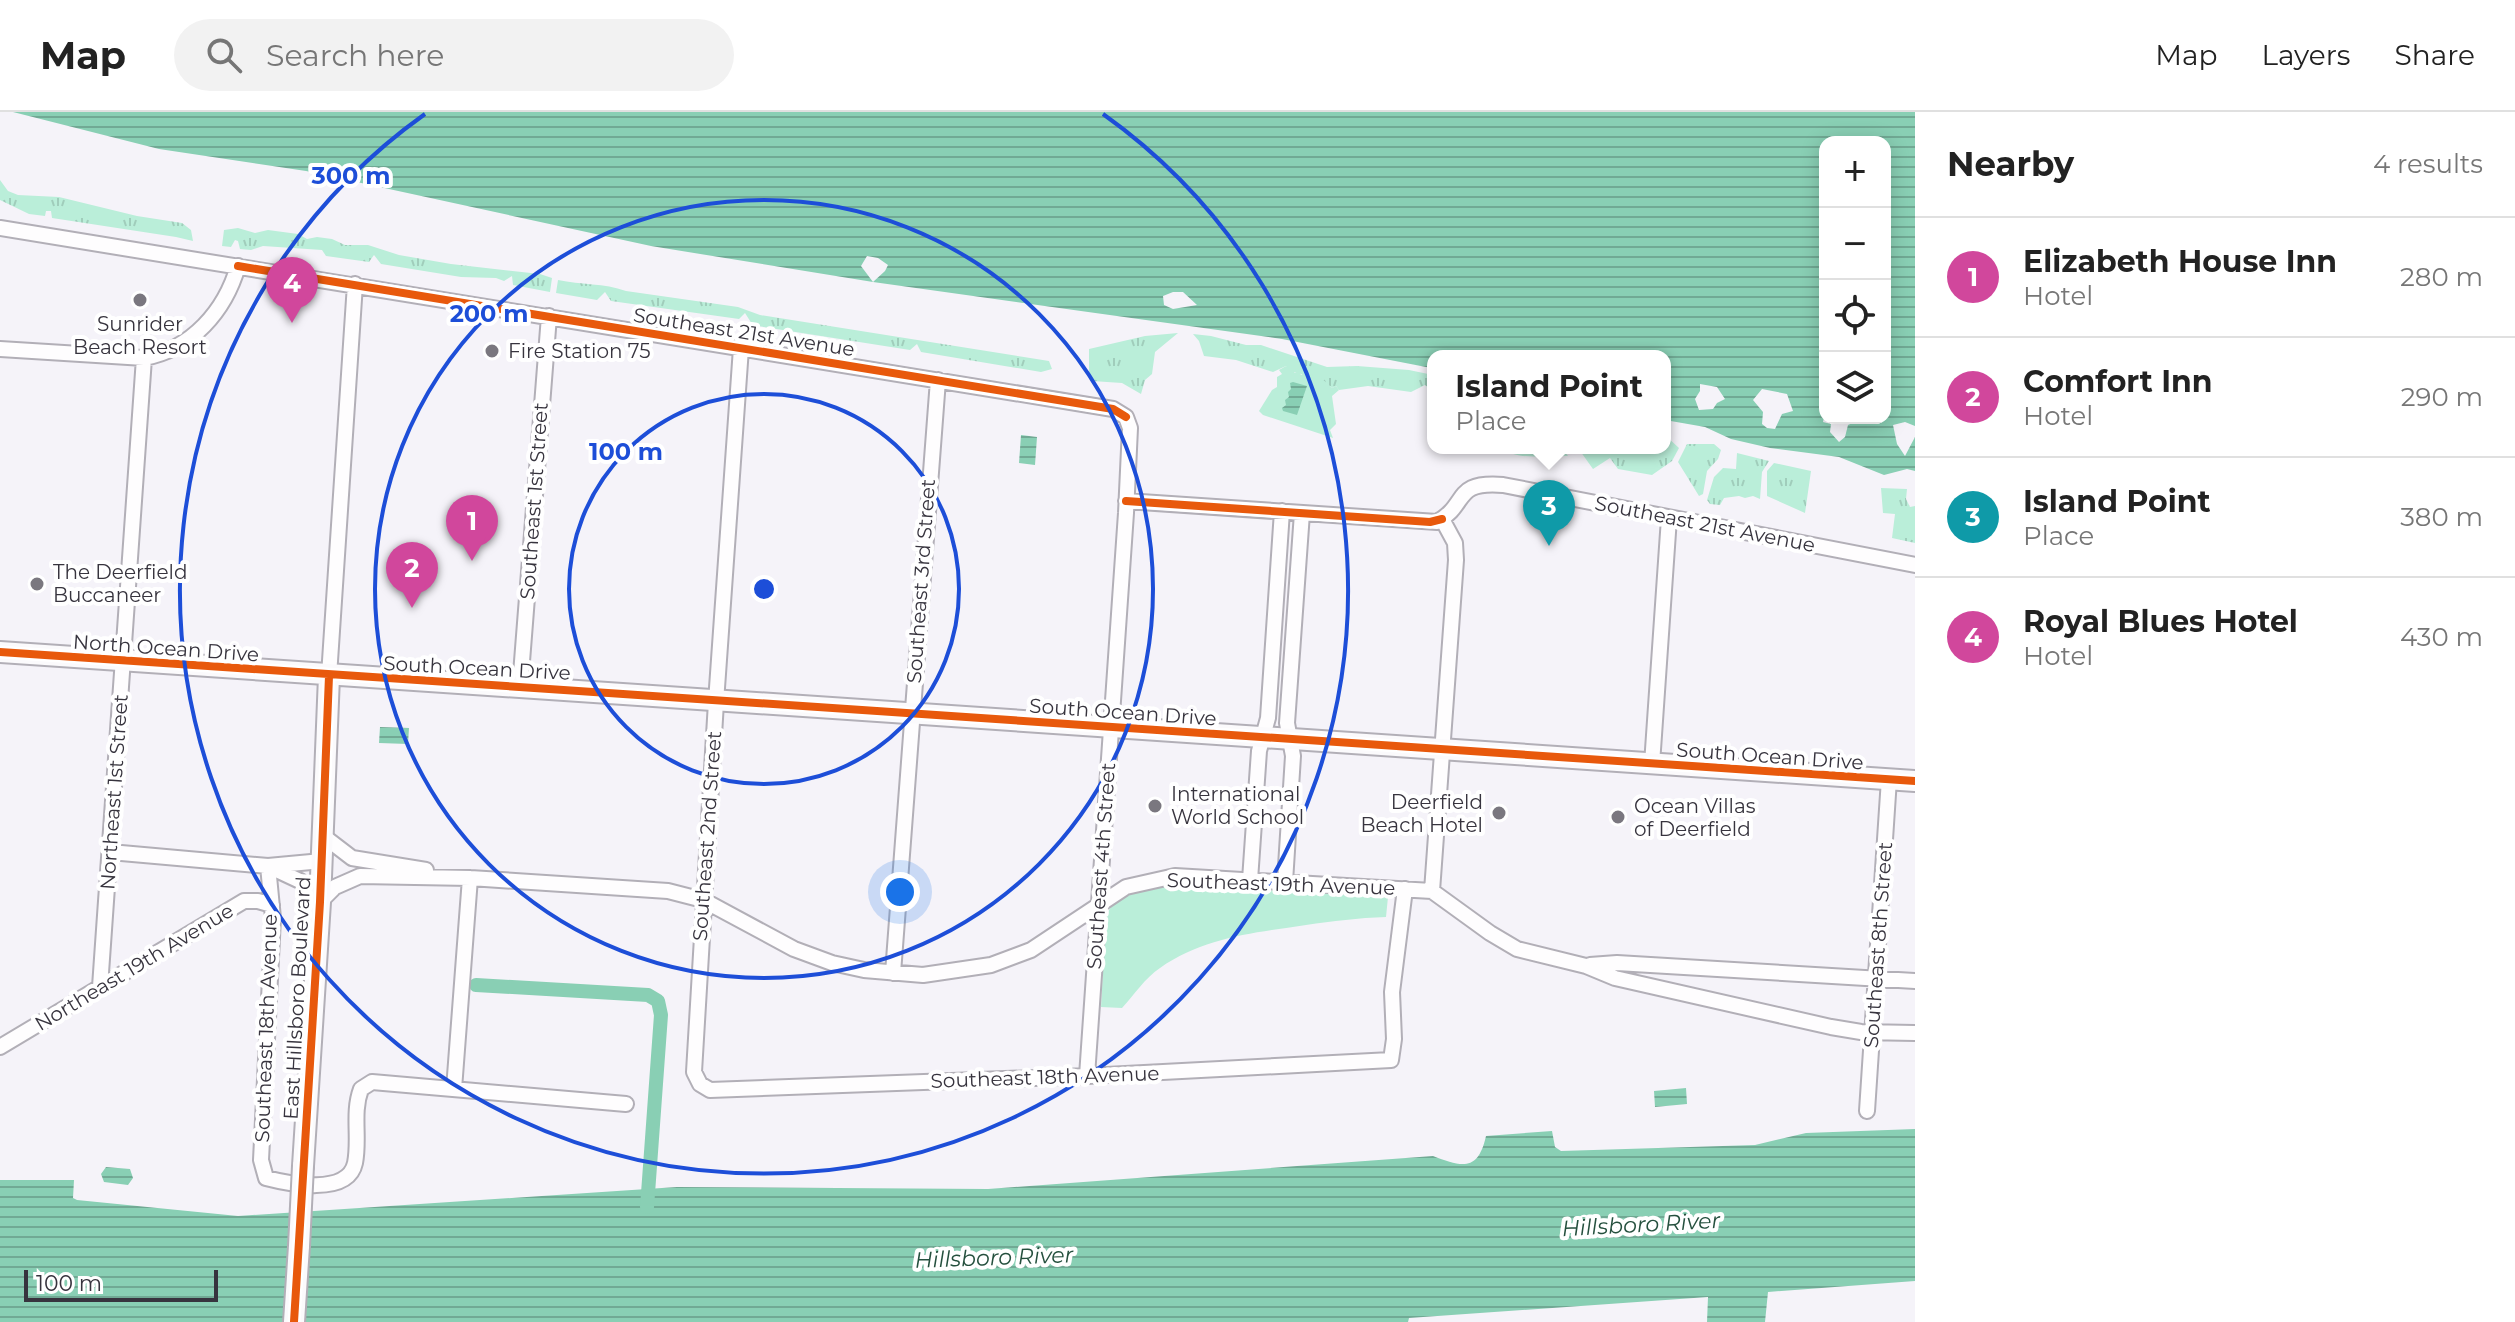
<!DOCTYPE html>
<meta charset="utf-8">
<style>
body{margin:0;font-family:Montserrat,sans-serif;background:#f2f2f2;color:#222}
.controls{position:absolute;right:24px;top:24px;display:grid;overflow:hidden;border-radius:16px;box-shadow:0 4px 20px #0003}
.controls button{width:72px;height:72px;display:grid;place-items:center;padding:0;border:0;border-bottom:2px solid #e0e0e0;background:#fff;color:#222;font:40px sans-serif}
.scale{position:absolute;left:24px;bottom:20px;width:194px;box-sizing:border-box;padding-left:8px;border:4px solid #37343e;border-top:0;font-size:22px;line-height:28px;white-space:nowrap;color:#37343e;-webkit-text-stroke:6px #fff;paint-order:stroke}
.you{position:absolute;left:900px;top:780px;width:28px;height:28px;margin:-20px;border:6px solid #fff;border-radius:50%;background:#1a73e8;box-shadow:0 0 0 12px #1a73e833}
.badge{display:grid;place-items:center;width:52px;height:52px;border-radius:50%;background:#b45309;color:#fff;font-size:26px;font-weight:700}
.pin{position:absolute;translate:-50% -66px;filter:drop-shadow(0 2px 4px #0008)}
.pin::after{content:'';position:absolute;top:42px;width:28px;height:24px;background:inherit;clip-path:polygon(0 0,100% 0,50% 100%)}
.popup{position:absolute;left:1427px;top:238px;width:244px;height:104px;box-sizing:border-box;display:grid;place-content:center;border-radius:16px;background:#fff;filter:drop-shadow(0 2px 6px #0005);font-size:26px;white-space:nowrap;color:#767676}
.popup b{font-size:30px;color:#222}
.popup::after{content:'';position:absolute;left:50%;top:100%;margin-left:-16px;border:16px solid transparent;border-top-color:#fff}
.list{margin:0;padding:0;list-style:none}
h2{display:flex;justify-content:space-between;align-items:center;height:104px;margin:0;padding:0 32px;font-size:34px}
h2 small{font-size:26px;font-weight:400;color:#767676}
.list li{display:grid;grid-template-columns:52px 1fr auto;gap:24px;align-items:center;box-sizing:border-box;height:120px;padding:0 32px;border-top:2px solid #e0e0e0}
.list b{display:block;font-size:30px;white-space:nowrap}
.list p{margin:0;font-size:26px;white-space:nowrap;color:#767676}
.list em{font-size:26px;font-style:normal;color:#767676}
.icon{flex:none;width:44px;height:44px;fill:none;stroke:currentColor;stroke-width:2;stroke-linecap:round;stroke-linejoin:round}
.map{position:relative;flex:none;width:1915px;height:1210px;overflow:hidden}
header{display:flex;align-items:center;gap:48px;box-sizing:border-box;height:112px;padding:0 40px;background:#fff;border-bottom:2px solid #e0e0e0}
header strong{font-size:38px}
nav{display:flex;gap:44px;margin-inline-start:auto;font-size:28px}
.search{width:560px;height:72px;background:#f2f2f2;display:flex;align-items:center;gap:20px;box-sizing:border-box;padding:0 28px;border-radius:44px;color:#767676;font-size:30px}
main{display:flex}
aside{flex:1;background:#fff}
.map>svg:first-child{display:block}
.grass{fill:url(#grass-tufts)}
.park{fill:#baeed9}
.water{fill:url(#water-rules);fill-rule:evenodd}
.pier{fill:#f5f3f9}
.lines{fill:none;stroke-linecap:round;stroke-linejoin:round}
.canal{stroke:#89cfb4;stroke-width:14}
.minor-casing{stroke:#b2afb7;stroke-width:18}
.secondary-casing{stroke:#b2afb7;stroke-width:24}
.minor{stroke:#fefdfe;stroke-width:14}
.secondary{stroke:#fbfafc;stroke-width:20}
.secondary-bridge-casing{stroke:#b2afb7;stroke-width:24;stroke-linecap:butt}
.secondary-bridge{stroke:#fbfafc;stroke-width:20}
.cycleway-casing{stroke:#fff;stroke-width:13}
.cycleway{stroke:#e8590c;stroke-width:8}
.ring{fill:none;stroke:#1d4ed8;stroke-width:4}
.poi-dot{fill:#7a777f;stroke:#fff;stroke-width:3}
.labels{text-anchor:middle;stroke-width:8;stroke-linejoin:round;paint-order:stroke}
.poi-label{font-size:20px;fill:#37343e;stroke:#fff;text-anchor:start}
.street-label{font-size:20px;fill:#37343e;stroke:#fff}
.water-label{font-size:22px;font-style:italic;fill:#25503e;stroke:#fff}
.centre{fill:#1d4ed8;stroke:#fff;stroke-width:4}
.ring-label{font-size:24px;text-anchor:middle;font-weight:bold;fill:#1d4ed8;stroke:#fff;stroke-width:8;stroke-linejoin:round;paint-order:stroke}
</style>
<header>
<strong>Map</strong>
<div class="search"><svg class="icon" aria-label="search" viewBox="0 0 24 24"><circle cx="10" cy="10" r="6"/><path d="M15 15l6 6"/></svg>Search here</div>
<nav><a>Map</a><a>Layers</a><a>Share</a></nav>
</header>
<main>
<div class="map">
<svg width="1915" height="1210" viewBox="0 0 1915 1210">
<defs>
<pattern id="grass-tufts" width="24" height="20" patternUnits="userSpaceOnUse" patternTransform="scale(2)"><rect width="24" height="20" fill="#baeed9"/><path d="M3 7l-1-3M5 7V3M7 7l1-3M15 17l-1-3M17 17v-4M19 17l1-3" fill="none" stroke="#a0cdbb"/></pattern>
<pattern id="water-rules" width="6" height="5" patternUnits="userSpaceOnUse" patternTransform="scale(2)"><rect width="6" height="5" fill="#89cfb4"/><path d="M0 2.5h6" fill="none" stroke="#71a994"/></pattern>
</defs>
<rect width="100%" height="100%" fill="#f5f3f9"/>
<path class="grass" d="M0 68 8 79 18 83 59 85 137 104 182 111 191 118 193 129 176 125 52 106 51 99H46L45 104 29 102 0 88Z
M238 116 255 121 268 118 298 122 307 127 317 125 332 127 345 133H368L399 143 451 152 540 162 552 166 550 180 513 173 512 164 504 169 496 166 461 165 381 152 374 143 369 150 326 144 322 138 263 134 251 138 240 137 238 129 235 128 231 135 222 134 224 118Z
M558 168C581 173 604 171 626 179L738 195 760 203 1049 249 1052 257 1041 260 921 240 917 232 910 238 758 214 752 212 745 201 739 207 611 189 605 180 597 188 556 181Z
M1178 221 1155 240 1152 262 1145 268 1141 282 1122 271 1092 269 1089 266V237L1145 224Z
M1193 222 1211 224 1246 233H1261L1327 255 1357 254 1409 258 1433 263V280L1425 273 1411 280 1368 274 1339 278 1336 274 1332 276 1321 267 1289 259 1286 254 1273 260 1236 248 1204 244 1199 229Z
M1665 323 1679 336 1672 349 1652 363 1618 357 1610 346 1593 357 1578 336H1665Z
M1687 332H1714L1721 338 1718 347 1707 359 1703 382 1699 384 1678 350Z
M1501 336H1562L1568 344C1545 342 1521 350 1501 336Z
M1737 341 1769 349 1762 360 1760 387 1753 384 1745 386 1739 384 1724 386 1720 393 1710 392 1707 388 1714 365 1723 356 1736 357Z
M1774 351 1811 359 1805 401 1767 384V359Z
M1881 376 1907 377 1906 387 1910 395 1915 394V431L1892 426 1895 402 1883 401Z"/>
<path class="park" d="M1286 254 1295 261 1299 259 1301 263 1306 260 1308 264 1312 262 1314 265 1318 263 1332 276 1336 274 1339 278 1332 284 1336 312 1330 318 1333 326 1263 303 1259 299 1272 278 1277 275V265L1282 262 1279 258Z
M1182 772 1388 785 1386 805C1358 806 1333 809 1306 813 1254 821 1204 825 1160 856 1145 866 1134 883 1122 896L1101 895 1106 804C1116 777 1158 773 1182 772Z"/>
<path class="water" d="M13 0H1915V359L1907 357 1884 363 1839 345 1770 336 1731 327 1705 315 1665 308V244H1433V256L1426 255 1282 227 873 170 651 134 306 59 159 37ZM1825 30H1885V306H1825Z
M1293 270 1307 274 1297 303 1283 299 1282 296 1286 293 1285 288 1289 285 1288 280 1291 277 1290 271Z
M1021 323 1037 325 1035 353 1019 351Z
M380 615 409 616 408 632 379 631Z
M1686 976 1687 992 1655 995 1654 979Z
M1915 1017V1169L1768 1180 1765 1210H1707L1708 1185 1409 1206 1408 1210H0V1068H74L73 1086 77 1088 238 1104 677 1075 988 1077 1433 1044C1462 1055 1478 1060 1486 1024L1552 1019 1555 1035 1561 1039 1755 1033 1806 1021Z
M106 1055 130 1057 133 1066 128 1073 104 1070 101 1062Z"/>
<path class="pier" d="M867 144 878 146 888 153 885 159 873 170 861 154Z
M1173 180H1183L1197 193 1173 197 1164 193 1163 184Z
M1700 272 1717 275 1725 287 1717 291 1713 297 1699 298 1695 287 1700 279Z
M1762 277 1787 282 1793 299 1782 302 1775 317 1767 316 1762 312 1763 300 1753 288Z
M1825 301V306H1855L1857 309 1848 313 1845 325 1839 330 1830 320 1831 312 1823 310Z
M1905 310 1915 314V325L1905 344 1897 332 1893 313Z"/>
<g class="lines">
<path class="canal" d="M476 873 648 883 658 889 661 903 647 1095"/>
<g class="minor-casing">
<path id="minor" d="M0 116 1113 297 1126 305 1130 316 1126 401 1087 964
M741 236 716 590 694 960 700 972 710 978 1087 964 1391 948 1394 927 1392 880 1405 777
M0 237 144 246C192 237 225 199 238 154
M1126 389 1437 410C1469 392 1452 369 1503 373L1915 453
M329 564 355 172
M520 575 549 204
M1652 652 1669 406
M322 723 352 746 426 758
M110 740 268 754 322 749
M268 754 300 769 320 790 335 775 360 764 470 766 668 779 703 788 794 837 832 851 864 858 923 863 991 853 1031 838 1126 775 1175 764 1432 779 1490 821 1517 837 1586 854 1615 866 1831 915 1861 920 1915 921
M268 754 273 806 261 1048 266 1066C289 1072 348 1084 355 1051 360 1026 352 1001 361 977L372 970 626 992
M1250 768 1259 639 1268 606 1282 399
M1285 770 1293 644 1287 611 1302 401
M1432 779 1456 448 1455 431 1442 407
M1590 853 1617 851 1915 869
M893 861 938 268
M100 875 144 246
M0 935 244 789H258L272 793
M454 977 470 766
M1867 999 1889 667"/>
</g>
<g class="secondary-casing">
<path id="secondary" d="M0 540 1915 669
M303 1054 320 790 329 564
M294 1210 299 1134"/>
</g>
<use href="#minor" class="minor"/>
<use href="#secondary" class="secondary"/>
<g class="secondary-bridge-casing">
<path id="secondary-bridge" d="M299 1134 303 1054"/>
</g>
<use href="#secondary-bridge" class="secondary-bridge"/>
<g class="cycleway-casing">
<path id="cycleway" d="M238 154 1113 297 1126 305
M1126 389 1430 410 1442 407
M0 540 1915 669
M294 1210 320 790 329 564"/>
</g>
<use href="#cycleway" class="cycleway"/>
</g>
<g class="ring">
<circle cx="764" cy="477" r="195"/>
<circle cx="764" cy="477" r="389"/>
<path d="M1103 2A584 584 0 1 1 425 2"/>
</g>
<g class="poi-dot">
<circle cx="140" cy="188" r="8"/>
<circle cx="492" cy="239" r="8"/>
<circle cx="37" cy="472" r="8"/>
<circle cx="1155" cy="694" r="8"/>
<circle cx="1499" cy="701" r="8"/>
<circle cx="1618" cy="705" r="8"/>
</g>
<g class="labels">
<g class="poi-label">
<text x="140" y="219" text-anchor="middle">Sunrider<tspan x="140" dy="23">Beach Resort</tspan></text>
<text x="508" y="246">Fire Station 75</text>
<text x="53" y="467">The Deerfield<tspan x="53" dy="23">Buccaneer</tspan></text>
<text x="1171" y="689">International<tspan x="1171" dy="23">World School</tspan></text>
<text x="1483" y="697" text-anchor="end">Deerfield<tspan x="1483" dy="23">Beach Hotel</tspan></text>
<text x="1634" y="701">Ocean Villas<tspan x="1634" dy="23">of Deerfield</tspan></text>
</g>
<g class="street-label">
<text transform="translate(744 220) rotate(9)" y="7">Southeast 21st Avenue</text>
<text transform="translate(534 389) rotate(-86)" y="7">Southeast 1st Street</text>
<text transform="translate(1705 412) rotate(11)" y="7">Southeast 21st Avenue</text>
<text transform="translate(921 469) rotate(-86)" y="7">Southeast 3rd Street</text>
<text transform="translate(166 536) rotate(4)" y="7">North Ocean Drive</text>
<text transform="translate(477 556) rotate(3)" y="7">South Ocean Drive</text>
<text transform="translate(1123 600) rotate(4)" y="7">South Ocean Drive</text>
<text transform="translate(1770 644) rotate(4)" y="7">South Ocean Drive</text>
<text transform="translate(114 680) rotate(-86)" y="7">Northeast 1st Street</text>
<text transform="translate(707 724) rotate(-86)" y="7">Southeast 2nd Street</text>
<text transform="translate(1101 754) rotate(-86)" y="7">Southeast 4th Street</text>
<text transform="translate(1281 772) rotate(2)" y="7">Southeast 19th Avenue</text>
<text transform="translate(1878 833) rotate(-86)" y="7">Southeast 8th Street</text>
<text transform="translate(134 855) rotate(-31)" y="7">Northeast 19th Avenue</text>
<text transform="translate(297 886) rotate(-87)" y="7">East Hillsboro Boulevard</text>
<text transform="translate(266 916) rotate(-88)" y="7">Southeast 18th Avenue</text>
<text transform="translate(1045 965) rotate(-2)" y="7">Southeast 18th Avenue</text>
</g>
<g class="water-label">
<text transform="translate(1641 1112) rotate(-3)" y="8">Hillsboro River</text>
<text transform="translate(994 1145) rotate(-2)" y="8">Hillsboro River</text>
</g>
</g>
<circle cx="764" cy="477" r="12" class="centre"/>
<g class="ring-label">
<text x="351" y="72">300 m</text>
<text x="489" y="210">200 m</text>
<text x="626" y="348">100 m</text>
</g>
</svg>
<div class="controls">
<button>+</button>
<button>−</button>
<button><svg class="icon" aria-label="locate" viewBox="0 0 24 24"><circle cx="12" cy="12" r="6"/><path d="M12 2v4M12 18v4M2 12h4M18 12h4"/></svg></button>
<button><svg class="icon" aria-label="layers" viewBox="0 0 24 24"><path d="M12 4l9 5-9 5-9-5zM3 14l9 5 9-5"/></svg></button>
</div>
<div class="scale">100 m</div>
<div class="you"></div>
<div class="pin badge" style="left:472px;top:449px;background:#d1479c">1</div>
<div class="pin badge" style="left:412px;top:496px;background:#d1479c">2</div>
<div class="pin badge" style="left:1549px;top:434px;background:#0f9aa8">3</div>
<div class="popup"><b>Island Point</b>Place</div>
<div class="pin badge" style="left:292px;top:211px;background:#d1479c">4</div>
</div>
<aside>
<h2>Nearby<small>4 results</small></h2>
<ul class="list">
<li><span class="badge" style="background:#d1479c">1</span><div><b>Elizabeth House Inn</b><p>Hotel</p></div><em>280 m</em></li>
<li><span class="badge" style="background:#d1479c">2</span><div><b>Comfort Inn</b><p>Hotel</p></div><em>290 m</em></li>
<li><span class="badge" style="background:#0f9aa8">3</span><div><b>Island Point</b><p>Place</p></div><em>380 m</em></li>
<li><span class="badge" style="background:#d1479c">4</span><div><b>Royal Blues Hotel</b><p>Hotel</p></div><em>430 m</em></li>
</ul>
</aside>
</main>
